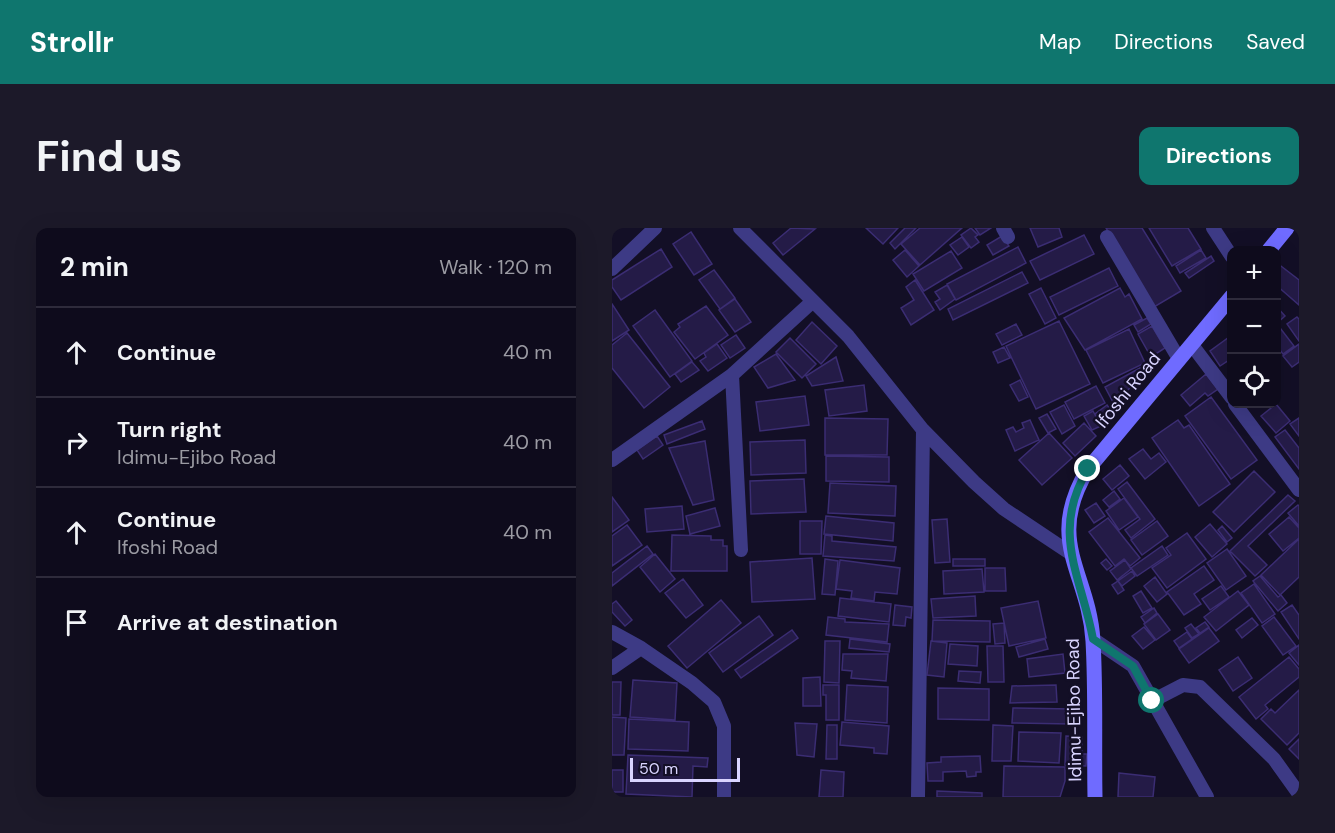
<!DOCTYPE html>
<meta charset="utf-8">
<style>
body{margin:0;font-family:"DM Sans",sans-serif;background:#1c1929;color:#f1f3f6}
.controls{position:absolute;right:18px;top:18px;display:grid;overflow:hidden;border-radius:12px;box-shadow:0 6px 24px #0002}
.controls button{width:54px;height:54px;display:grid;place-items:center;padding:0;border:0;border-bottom:2px solid #2e2b3b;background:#0e0b1c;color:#f1f3f6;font:30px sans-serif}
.scale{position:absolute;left:18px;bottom:15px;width:110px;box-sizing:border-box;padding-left:6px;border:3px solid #d9d4ff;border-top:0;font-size:16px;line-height:21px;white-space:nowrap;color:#d9d4ff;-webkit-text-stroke:4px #130f26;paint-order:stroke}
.stop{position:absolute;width:18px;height:18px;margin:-14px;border:4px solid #0f766e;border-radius:50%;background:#fff}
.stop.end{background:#0f766e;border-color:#fff;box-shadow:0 2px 6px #0008}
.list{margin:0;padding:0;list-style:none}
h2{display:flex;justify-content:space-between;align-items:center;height:78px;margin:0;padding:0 24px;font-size:26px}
h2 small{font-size:20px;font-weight:400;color:#9b9ba3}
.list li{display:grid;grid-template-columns:39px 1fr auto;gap:18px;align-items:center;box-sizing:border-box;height:90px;padding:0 24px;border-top:2px solid #2e2b3b}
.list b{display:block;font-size:22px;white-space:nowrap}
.list p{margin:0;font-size:20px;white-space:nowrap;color:#9b9ba3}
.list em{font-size:20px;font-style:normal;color:#9b9ba3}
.icon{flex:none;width:33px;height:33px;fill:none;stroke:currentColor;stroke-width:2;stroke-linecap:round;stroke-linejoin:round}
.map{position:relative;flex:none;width:687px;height:569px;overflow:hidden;border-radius:12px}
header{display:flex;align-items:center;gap:36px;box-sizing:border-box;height:84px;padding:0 30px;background:#0f766e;color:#fff}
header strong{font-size:28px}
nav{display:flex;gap:33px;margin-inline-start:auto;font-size:21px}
.intro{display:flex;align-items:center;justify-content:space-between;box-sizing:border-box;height:144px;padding:0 36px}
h1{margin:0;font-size:42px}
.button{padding:15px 27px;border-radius:12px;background:#0f766e;color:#fff;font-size:21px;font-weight:700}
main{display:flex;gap:36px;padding:0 36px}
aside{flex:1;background:#0e0b1c;border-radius:12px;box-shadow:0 6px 24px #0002}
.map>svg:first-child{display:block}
.building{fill:#241b47;stroke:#3b2d73;stroke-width:1.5}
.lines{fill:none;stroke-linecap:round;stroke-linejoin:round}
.minor{stroke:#3d3a85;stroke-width:14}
.secondary{stroke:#6f6bff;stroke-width:15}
.route{stroke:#0f766e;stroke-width:8}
.labels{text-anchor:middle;stroke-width:5;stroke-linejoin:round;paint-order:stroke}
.street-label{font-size:18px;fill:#d9d4ff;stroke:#130f26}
</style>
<header>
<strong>Strollr</strong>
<nav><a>Map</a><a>Directions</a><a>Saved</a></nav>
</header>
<div class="intro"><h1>Find us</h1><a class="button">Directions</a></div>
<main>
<aside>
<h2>2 min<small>Walk · 120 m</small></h2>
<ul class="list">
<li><svg class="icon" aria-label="ahead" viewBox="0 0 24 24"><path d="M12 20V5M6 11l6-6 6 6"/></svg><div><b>Continue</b></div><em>40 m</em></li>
<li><svg class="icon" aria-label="right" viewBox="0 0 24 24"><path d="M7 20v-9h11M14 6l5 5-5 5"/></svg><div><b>Turn right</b><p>Idimu-Ejibo Road</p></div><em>40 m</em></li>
<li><svg class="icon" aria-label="ahead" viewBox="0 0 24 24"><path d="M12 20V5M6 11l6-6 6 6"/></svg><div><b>Continue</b><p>Ifoshi Road</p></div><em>40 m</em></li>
<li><svg class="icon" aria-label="arrive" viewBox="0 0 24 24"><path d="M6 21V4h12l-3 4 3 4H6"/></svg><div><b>Arrive at destination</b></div></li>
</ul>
</aside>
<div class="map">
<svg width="687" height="569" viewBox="0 0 687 569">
<rect width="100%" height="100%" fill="#130f26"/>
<path class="building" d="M179 0 203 1 171 27 161 15Z
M254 0H286L271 16Z
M293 0H304L283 21 278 15Z
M308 0H350L308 37 289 16Z
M359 0 366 7 363 9 367 14 359 20 349 7Z
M363 0H379L368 7Z
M418 0H447L450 9 426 19Z
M494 0H530L569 63 542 79Z
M537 0H576L589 21 560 38Z
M79 4 100 36 82 47 61 16Z
M472 7 482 26 428 52 418 33Z
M390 8 397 18 381 27 375 17Z
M350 9 357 19 346 27 338 17Z
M406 19 414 35 344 72 335 56Z
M49 21 60 39 9 72 0 59V52Z
M293 22 307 38 295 49 281 32Z
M589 22 594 30 568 45 564 38Z
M339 23 350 40 312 63 301 46Z
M599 28 602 33 577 50 573 45Z
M665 35 687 52V77L664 57Z
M497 40 506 58 447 87 438 69Z
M102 42 123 70 108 81 87 52Z
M410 44 416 55 341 92 336 81Z
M303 52 322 82 299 97 289 80 302 72 294 59Z
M335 57 343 71 328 82 323 74 328 71 323 64Z
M429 60 444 90 433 96 417 66Z
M508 60 513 69 517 66 530 91 473 122 452 90Z
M123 71 139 94 123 104 107 82Z
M0 76 17 102 0 113Z
M94 78 116 107 83 131 62 104 68 99 66 96Z
M664 78 673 88 664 96Z
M43 82 80 133 58 149 21 98Z
M685 89 687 91V113L675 96Z
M535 90 539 96 526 104 522 97Z
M447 93 478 156 424 181 394 118Z
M200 94 225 118 209 136 184 112Z
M404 96 410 107 390 117 384 106Z
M665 96 682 118 671 126 664 117Z
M540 98 553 120 539 129 526 106Z
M517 101 533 135 491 155 474 122Z
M15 105 58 159 32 180 0 140V117Z
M124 107 133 120 118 130 109 117Z
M620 107V130L608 138 598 123Z
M178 110 204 136 190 150 164 124Z
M105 116 115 130 96 143 88 133 94 129 92 125Z
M687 116V134L680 139 671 128Z
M392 119 398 130 386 135 381 124Z
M164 126 183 152 156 160 142 139Z
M224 129 231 153 200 158 194 148Z
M80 134 87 142 69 154 63 146Z
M539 134 503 178 493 159Z
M594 146 606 161 596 168 593 165 578 178 569 167Z
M408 152 416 169 407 173 398 157Z
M252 157 255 183 217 188 213 162Z
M484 158 493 175 462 191 453 174Z
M193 168 197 197 148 203 144 174Z
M599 169 645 232 619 251 573 188Z
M664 176 678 193 664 205 649 188Z
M452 177 463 198 450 206 438 184Z
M495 177 502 187 491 196 483 186Z
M481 183 489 198 480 202 472 188Z
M435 186 444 201 436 205 427 190Z
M213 190 276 191 275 227H213Z
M687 190V208L678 196Z
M418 192 427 212 403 223 394 202 401 199 404 204 412 200 410 195Z
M566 192 572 200 577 197 618 256 587 278 540 210Z
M90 193 93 201 55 216 52 207Z
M472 195 484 208 463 228 451 215Z
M673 202 687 220V241L663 209Z
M437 205 460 230 430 257 407 232Z
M45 208 51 217 31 231 25 222Z
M193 212 194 245 139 247 138 214Z
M93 213 102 272 81 277 57 220Z
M531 221 539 231 547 225 554 234 533 251 517 231Z
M214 228 277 229V254L214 253Z
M508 237 517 248 500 262 491 251Z
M642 243 663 264 622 304 601 284Z
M192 251 194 284 139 286 138 253Z
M515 254 543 291 519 310 513 302 528 291 506 261Z
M218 255 284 258 283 288 216 285Z
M502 263 508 271 497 279 491 272Z
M676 267 683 273 636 318 655 337 643 348 618 323Z
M0 269 17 292 0 304Z
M512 270 526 289 507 302 494 283Z
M484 275 493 288 482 295 473 282Z
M686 277 687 278V298L676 285Z
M70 278 72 301 35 304 33 281Z
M103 280 108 298 78 306 74 288Z
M214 288 282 295 281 313 212 306Z
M677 289 687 300V310L671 323 657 306Z
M496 290 528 330 518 338 512 331 503 338 477 304Z
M335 291 338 334 323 335 320 292Z
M188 293H210L209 326H188Z
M545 293 556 308 530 327 519 312Z
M598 296 615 316 600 329 583 309Z
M15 297 30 317 0 338V308Z
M610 298 620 310 615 314 606 302Z
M575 305 594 331 555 360 540 340 559 327 554 320Z
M60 307 99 308V312H111V318H115V343H59Z
M213 307 220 308V313L284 319 282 333 211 328Z
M687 311V349L668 367 649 347Z
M35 318 41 326 0 358V345Z
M550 318 556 327 525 348 519 340Z
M615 321 634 348 614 362 595 335Z
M43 326 63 351 48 364 28 339Z
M200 330 203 371 140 374 138 334Z
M213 331 226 333 223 367 210 366Z
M341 331H373V338H341Z
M494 331 500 338 495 342 489 335Z
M228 332 288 340 285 366 263 364 262 373 239 370 240 363 224 361Z
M513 332 519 341 505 352 498 343Z
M592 338 602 352 582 366 589 376 572 387 555 364Z
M373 340H393L394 363H373Z
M370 341 372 364 332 366 331 343Z
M520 343 523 348 510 358 506 353Z
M648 348 666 369 669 367 675 375 666 383 641 353Z
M543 349 555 366 545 374 532 358Z
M71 351 91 377 74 390 53 365Z
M506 353 512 362 506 366 500 357Z
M642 356 663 386 650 395 629 365Z
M609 358 617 369 598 382 590 371Z
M529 363 540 380 531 385 521 368Z
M626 363 637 377 604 403 592 389Z
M363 368 364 388 321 390 319 371Z
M228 370 279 376 277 394 226 388Z
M109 372 129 395 75 440 56 418Z
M4 373 20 392 13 398 0 384V376Z
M426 373 434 410 397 418 389 380Z
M283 377 300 379 299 390 294 389 293 398 281 397Z
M680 377 687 387V411L669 384Z
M542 380 545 385 533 395 529 389Z
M546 386 558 402 544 412 532 396Z
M147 388 161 407 111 444 97 425Z
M216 389 233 391V394L277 396 275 414 214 407Z
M662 389 684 418 671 427 650 398Z
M640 390 646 397 630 410 624 402Z
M321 392 378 393V414L320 413Z
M593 394 597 399 588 405 584 400Z
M392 395 393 415 383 416 381 396Z
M579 396 587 406 580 410 573 400Z
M532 399 543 412 531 421 520 408Z
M597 400 607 413 577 435 567 421Z
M180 402 186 410 129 450 123 442Z
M575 404 580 411 567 420 562 413Z
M238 411 278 416 277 424 237 420Z
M433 411 436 421 407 429 404 419Z
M213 413H228L227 455 212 454Z
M319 413 335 415 332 449 315 447Z
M338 416 366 418 365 438 336 436Z
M687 417V437L677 425Z
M375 418H391L392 454H376Z
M231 426H276L274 453 239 450 240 443 230 442Z
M451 426 453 445 417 449 415 431Z
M626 429 640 450 621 463 607 442Z
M677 429 687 441V449L653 477 656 481 644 491 627 469Z
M347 443 369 444 368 455 346 453Z
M208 449 209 478H191V450Z
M21 452 65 455 63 492 18 489Z
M0 454H9L8 487H0Z
M211 457H227V492H214V467H211Z
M235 457 276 459 275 495 233 492Z
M444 457 445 474 398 475 400 458Z
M326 460 377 461V492L326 491Z
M687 462V505L675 517 649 491 659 481 663 485Z
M401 480 459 481V496L400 495Z
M0 489 14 490 12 527H0Z
M17 491 77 494 76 523 16 521Z
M230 494 277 498 275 526 262 525V520L228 517Z
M183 495 205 496 202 529 185 527Z
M215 497H225V531H214Z
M381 497 401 498 399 533H380Z
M407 504 449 505 447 535 406 533Z
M454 508 470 509V526H475L474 538 453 537Z
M687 511V531L677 521Z
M16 527 96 530 95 539 81 538 80 569 14 566Z
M368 528 369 544H364V548L355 549 354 543 331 544V553H316L315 535 329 534V529Z
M392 538 453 539V553L448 569H391Z
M0 542H11V564H0Z
M209 542 232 544 231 569H207Z
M507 545 543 549 541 569H506Z
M325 563 370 565V569H325Z"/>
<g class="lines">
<path class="minor" d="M128 0 236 108 311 202 362 254 392 281 458 325
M391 0 396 9
M601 0 620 29
M495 9 567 131
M0 41 43 0
M580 117 620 170
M120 147 129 322
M623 176 687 262
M0 232 120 147 201 73
M0 404 29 420 80 455 102 474 112 498V569
M481 411 521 438 595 569
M0 440 29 420
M540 473 571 457 588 459 662 531 687 566
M306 569 311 202"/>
<path class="secondary" d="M657 22 675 0
M483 569C482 517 484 465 481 413 477 344 432 314 476 241L620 68"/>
</g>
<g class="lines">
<path class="route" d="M476 241C438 304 469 347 481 411L521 438 540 473"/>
</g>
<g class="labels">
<g class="street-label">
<text transform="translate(516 162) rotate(-51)" y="6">Ifoshi Road</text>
<text transform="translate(462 482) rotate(-91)" y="6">Idimu-Ejibo Road</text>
</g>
</g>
</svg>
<div class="controls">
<button>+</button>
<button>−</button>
<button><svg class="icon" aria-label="locate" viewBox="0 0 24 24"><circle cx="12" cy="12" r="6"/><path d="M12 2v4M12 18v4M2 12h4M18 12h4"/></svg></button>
</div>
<div class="scale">50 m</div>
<div class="stop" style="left:540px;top:473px"></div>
<div class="stop end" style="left:476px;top:241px"></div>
</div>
</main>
